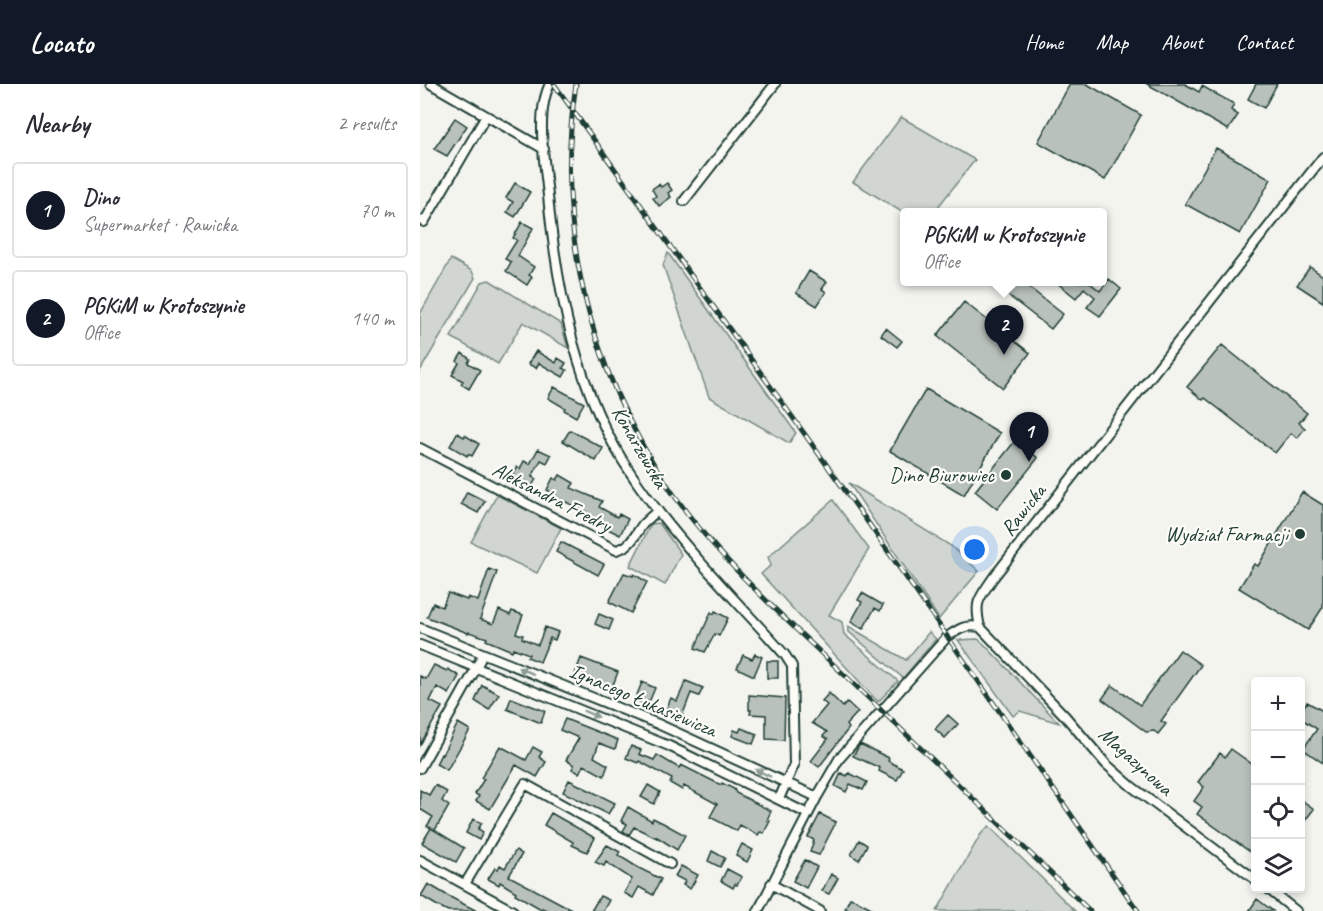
<!DOCTYPE html>
<meta charset="utf-8">
<style>
body{margin:0;font-family:Caveat,sans-serif;background:#f2f2f3;color:#2b2b33}
.controls{position:absolute;right:18px;bottom:18px;display:grid;overflow:hidden;border-radius:6px;box-shadow:0 3px 9px #0003}
.controls button{width:54px;height:54px;display:grid;place-items:center;padding:0;border:0;border-bottom:2px solid #e1e1e2;background:#fff;color:#2b2b33;font:30px sans-serif}
.you{position:absolute;left:555px;top:466px;width:21px;height:21px;margin:-15px;border:4px solid #fff;border-radius:50%;background:#1a73e8;box-shadow:0 0 0 9px #1a73e833}
.badge{display:grid;place-items:center;width:39px;height:39px;border-radius:50%;background:#111827;color:#fff;font-size:20px;font-weight:700}
.pin{position:absolute;translate:-50% -50px;filter:drop-shadow(0 2px 3px #0008)}
.pin::after{content:'';position:absolute;top:32px;width:21px;height:18px;background:inherit;clip-path:polygon(0 0,100% 0,50% 100%)}
.popup{position:absolute;left:480px;top:124px;width:207px;height:78px;box-sizing:border-box;display:grid;place-content:center;border-radius:6px;background:#fff;filter:drop-shadow(0 2px 4px #0005);font-size:20px;white-space:nowrap;color:#7c7c81}
.popup b{font-size:22px;color:#2b2b33}
.popup::after{content:'';position:absolute;left:50%;top:100%;margin-left:-12px;border:12px solid transparent;border-top-color:#fff}
.list{margin:0;padding:0;list-style:none}
h2{display:flex;justify-content:space-between;align-items:center;height:78px;margin:0;padding:0 24px;font-size:26px}
h2 small{font-size:20px;font-weight:400;color:#7c7c81}
.list li{display:grid;grid-template-columns:39px 1fr auto;gap:18px;align-items:center;box-sizing:border-box;height:96px;margin:0 12px 12px;padding:0 12px;border:2px solid #e1e1e2;border-radius:6px}
.list b{display:block;font-size:22px;white-space:nowrap}
.list p{margin:0;font-size:20px;white-space:nowrap;color:#7c7c81}
.list em{font-size:20px;font-style:normal;color:#7c7c81}
.icon{flex:none;width:33px;height:33px;fill:none;stroke:currentColor;stroke-width:2;stroke-linecap:round;stroke-linejoin:round}
.map{position:relative;flex:none;width:903px;height:827px;overflow:hidden}
header{display:flex;align-items:center;gap:36px;box-sizing:border-box;height:84px;padding:0 30px;background:#111827;color:#fff}
header strong{font-size:28px}
nav{display:flex;gap:33px;margin-inline-start:auto;font-size:21px}
main{display:flex}
aside{flex:1;background:#fff}
.map>svg:first-child{display:block}
.green{fill:#d1d6d1;stroke:#788a82;stroke-width:1.5}
.building{fill:#b9c1bb;stroke:#1f3d34;stroke-width:1.5}
.lines{fill:none;stroke-linecap:round;stroke-linejoin:round}
.minor-casing{stroke:#1f3d34;stroke-width:12}
.minor{stroke:#fdfcf7;stroke-width:8}
.rail-casing{stroke:#1f3d34;stroke-width:5}
.rail{stroke:#fdfcf7;stroke-width:3;stroke-dasharray:9;stroke-linecap:butt}
.oneway{fill:#8e9c96}
.poi-dot{fill:#1f3d34;stroke:#fdfcf7;stroke-width:2}
.labels{text-anchor:middle;stroke-width:4.5;stroke-linejoin:round;paint-order:stroke}
.street-label{font-size:21px;fill:#1f3d34;stroke:#fdfcf7}
.poi-label{font-size:21px;fill:#1f3d34;stroke:#fdfcf7;text-anchor:end}
</style>
<header>
<strong>Locato</strong>
<nav><a>Home</a><a>Map</a><a>About</a><a>Contact</a></nav>
</header>
<main>
<aside>
<h2>Nearby<small>2 results</small></h2>
<ul class="list">
<li><span class="badge">1</span><div><b>Dino</b><p>Supermarket · Rawicka</p></div><em>70 m</em></li>
<li><span class="badge">2</span><div><b>PGKiM w Krotoszynie</b><p>Office</p></div><em>140 m</em></li>
</ul>
</aside>
<div class="map">
<svg width="903" height="827" viewBox="0 0 903 827">
<rect width="100%" height="100%" fill="#f4f4ef"/>
<filter id="ink" filterUnits="userSpaceOnUse"><feTurbulence type="fractalNoise" baseFrequency=".0167" numOctaves="2"/><feDisplacementMap in="SourceGraphic" scale="12" xChannelSelector="R" yChannelSelector="G"/><feConvolveMatrix kernelMatrix="1 2 1 2 8 2 1 2 1" color-interpolation-filters="sRGB"/></filter>
<g filter="url(#ink)">
<path class="green" d="M481 33 555 76 514 128H485V130L433 98Z
M248 169 376 349 369 359 289 313 243 181Z
M31 175 52 187 55 194 0 287V230Z
M69 196 141 240 148 264 103 238 78 280 31 253 62 198Z
M429 399 531 462 559 487 519 535Z
M77 411 141 444 117 489 51 458Z
M413 416 449 465 409 531 422 538 424 550 478 597 458 618 341 490 351 481 348 473Z
M239 439 261 470 245 501 210 482 231 440Z
M428 542 486 576 509 548 516 555 483 594 429 548Z
M558 555 563 559 639 639 600 627 593 632 538 556Z
M569 742 655 827H517L561 750Z"/>
<path class="building" d="M650 0H667L721 31 685 96 618 58Z
M727 0H765L779 8 782 2 814 20 811 26 818 31 808 46Z
M836 0H857L844 24 828 15Z
M35 34 47 42 27 72 14 65Z
M796 64 851 95 820 150 765 120Z
M95 99 110 108 95 133 87 128 93 118 86 114Z
M247 99 252 106 248 109 251 113 239 122 233 114 236 112 232 105 239 100 241 103Z
M102 138 113 144 98 172 114 183 109 191 112 193 107 201 86 187 91 178 85 175 97 156 93 154Z
M890 183 903 192V218L877 201Z
M389 187 407 198 402 205 406 208 397 222 376 209Z
M689 195 701 205 680 232 667 223 675 213 664 204 656 214 636 198H669L680 207Z
M571 198H602L643 230 631 245Z
M544 218 610 269 583 304 517 252Z
M466 244 482 257 477 263 461 251Z
M802 261 887 329 879 339 885 344 877 354 871 349 855 369 785 314 783 316 767 303Z
M116 267 136 279 138 274 146 279 143 284 147 286 143 293 119 279 116 284 108 280Z
M42 269 50 275 48 279 60 286 49 305 41 300 43 297 32 291 39 279 37 277Z
M134 303 164 319 156 333 144 326 145 324 128 314Z
M506 305 580 349 544 411 470 367Z
M150 346 183 364 176 377 143 357Z
M37 349 44 353 45 351 59 360 52 372 48 370 47 372 30 362Z
M595 357 618 374 577 425 555 407Z
M118 365 131 371 127 379 121 376 112 393 116 395 112 402 108 400 106 403 91 395 97 383 100 385 104 377 110 380Z
M140 391 154 399 151 404 182 417 179 423 197 433 199 430 208 435 200 451 163 433 166 428 144 417 142 420 134 416 136 411 127 406 133 394 137 396Z
M47 408 65 417 58 429 41 420Z
M882 408 903 421V523L888 546 819 504 834 480 838 482Z
M141 458 184 480 178 491 136 468Z
M69 485 77 488 60 535 73 540 79 526 90 531 92 527 103 531 96 549 103 551 102 554 118 561 125 543 138 548 135 556 130 554 120 578 107 573 109 570 93 564 92 567 66 556 67 554 49 548 48 549 7 533 13 519 22 523 28 509 47 516 48 513 58 517Z
M204 489 213 492 214 490 227 498 211 529 189 518Z
M442 509 463 521 460 527 455 524 443 545 431 538 442 518 438 516Z
M295 527 308 534 299 552 295 550 285 568 275 564 291 528 294 530Z
M179 530 193 536 189 546 175 540Z
M760 566 781 581 741 637 746 640 738 650 734 647 726 648 682 615 692 601 720 621Z
M335 570 342 573 334 592 317 584 323 571 332 575Z
M161 574 198 588 191 606 155 590Z
M347 577H358V594H347Z
M14 581 27 587 28 585 39 592 29 610 17 603 10 617 22 623 0 661V592L6 595Z
M266 597 283 604 279 612 271 609 261 635 245 628 251 614 257 617Z
M222 598 235 604 229 618 226 617 225 620 215 616Z
M62 601 79 610 69 626 55 617Z
M409 609 423 623 427 618 438 628 426 641 429 644 399 683 391 677 408 655 403 652 407 648 392 639 407 621 402 617Z
M329 611 365 614 364 656 346 655V631L330 630 331 626H329Z
M91 614 125 627 121 639 87 625Z
M887 618 903 627V679L883 665 897 645 880 634V628Z
M528 631 538 640 525 654 515 645Z
M145 635 198 656 195 665 179 659 174 673 188 681 184 692 164 681 159 689 152 685 154 681 146 676 159 654 140 646Z
M38 639 50 646 27 686 16 680 21 670 22 671Z
M321 644 337 650 333 660 312 652 314 646 319 648Z
M440 660 469 674 468 677 483 685 477 696 459 687 460 684 433 672Z
M80 662 106 676 113 663 122 668 119 673 126 678 117 693 96 681 70 725 56 717 59 712 55 710 64 695 61 694Z
M211 662 221 666 219 670 234 676 237 671 259 684 261 681 301 701 302 699 314 705 316 709 351 727 347 736 350 737 344 749 340 748 338 751 320 741 317 747 290 733 297 720 264 702 262 706 250 699 252 695 219 677 218 679 206 674Z
M811 665 836 683V772L777 730 782 723 774 717 784 703 778 698 800 669 805 673Z
M421 689 427 692 429 689 447 698 443 706 430 700 426 708 415 702Z
M149 696 195 719 188 730 143 708Z
M15 701 27 708 22 717 29 722 15 746 7 742 13 733 0 725V706L9 711Z
M228 701 240 708 234 720 221 713Z
M880 715 894 725 880 743Z
M208 723 232 737 233 734 243 739 265 751 257 766 237 753V754L214 743 209 751 203 747 207 740 201 737Z
M131 729 175 754 167 768 152 761 153 758 124 741Z
M400 730 416 738 399 771 390 768 394 756 388 753Z
M53 735 62 739 58 745 63 748 59 756 46 749Z
M11 744 44 764 36 778 2 759Z
M439 756 447 761 439 776 431 771Z
M322 760 333 766 327 778 316 772Z
M187 761 200 768 198 771 217 783 241 795 233 811 219 803 213 814 204 809 212 795 186 778 184 782 175 778Z
M96 766 102 770 89 792 155 827H128L122 824 121 825 95 810 96 808 80 798 79 801 68 795 75 784 78 785 80 781 85 784Z
M292 767 305 774 300 783 288 777Z
M385 776 397 783 386 804 373 797Z
M261 782 278 791 270 805 263 801 265 797 255 792Z
M307 785 322 793 317 801 315 800 313 804 301 797Z
M411 790 418 794 409 810 402 807Z
M8 800 30 813 57 827H28L16 821 1 812Z
M180 812 189 816 183 827H171Z
M430 814 436 816 457 827H430L425 824Z
M837 815 853 827H829Z"/>
<g class="lines">
<g class="minor-casing">
<path id="minor" d="M11 0 124 65
M130 0C115 29 125 80 128 112 137 208 157 310 212 391 254 454 314 514 365 571L372 582 374 681 359 715
M264 117 355 0
M0 136 4 138 66 32
M0 364 196 466C211 463 214 452 223 440 227 436 233 431 237 427
M0 544 238 640 397 713
M0 561 249 662 388 730
M0 684 54 588 63 570
M0 776 93 827
M836 796 711 702 686 680 645 632 560 543C554 517 559 515 573 494L903 73
M45 800 105 700 250 780
M351 800 400 827
M847 804 876 827
M338 827 397 713 419 675 527 553C539 545 546 540 560 543"/>
</g>
<use href="#minor" class="minor"/>
<g class="rail-casing">
<path id="rail" d="M134 0 449 440 718 827
M156 0C132 154 176 312 271 434 320 496 381 549 437 603 515 678 592 752 670 827"/>
</g>
<use href="#rail" class="rail"/>
</g>
<defs><path id="oneway-solid" d="M-6-.8H1V-3.2L6.5 0L1 3.2V.8H-6Z" transform="scale(1.5)"/></defs>
<g class="oneway">
<use href="#oneway-solid" transform="translate(106 587) rotate(-158)"/>
<use href="#oneway-solid" transform="translate(171 630) rotate(22)"/>
<use href="#oneway-solid" transform="translate(343 689) rotate(-155)"/>
</g>
</g>
<g class="poi-dot">
<circle cx="586" cy="391" r="6"/>
<circle cx="880" cy="450" r="6"/>
</g>
<g class="labels">
<g class="street-label">
<text transform="translate(220 363) rotate(60)" y="7">Konarzewska</text>
<text transform="translate(132 413) rotate(27)" y="7">Aleksandra Fredry</text>
<text transform="translate(603 426) rotate(-52)" y="7">Rawicka</text>
<text transform="translate(223 616) rotate(23)" y="7">Ignacego Łukasiewicza</text>
<text transform="translate(716 677) rotate(42)" y="7">Magazynowa</text>
</g>
<g class="poi-label">
<text x="574" y="398">Dino Biurowiec</text>
<text x="868" y="457">Wydział Farmacji</text>
</g>
</g>
</svg>
<div class="controls">
<button>+</button>
<button>−</button>
<button><svg class="icon" aria-label="locate" viewBox="0 0 24 24"><circle cx="12" cy="12" r="6"/><path d="M12 2v4M12 18v4M2 12h4M18 12h4"/></svg></button>
<button><svg class="icon" aria-label="layers" viewBox="0 0 24 24"><path d="M12 4l9 5-9 5-9-5zM3 14l9 5 9-5"/></svg></button>
</div>
<div class="you"></div>
<div class="pin badge" style="left:609px;top:378px">1</div>
<div class="pin badge" style="left:584px;top:271px">2</div>
<div class="popup"><b>PGKiM w Krotoszynie</b>Office</div>
</div>
</main>
